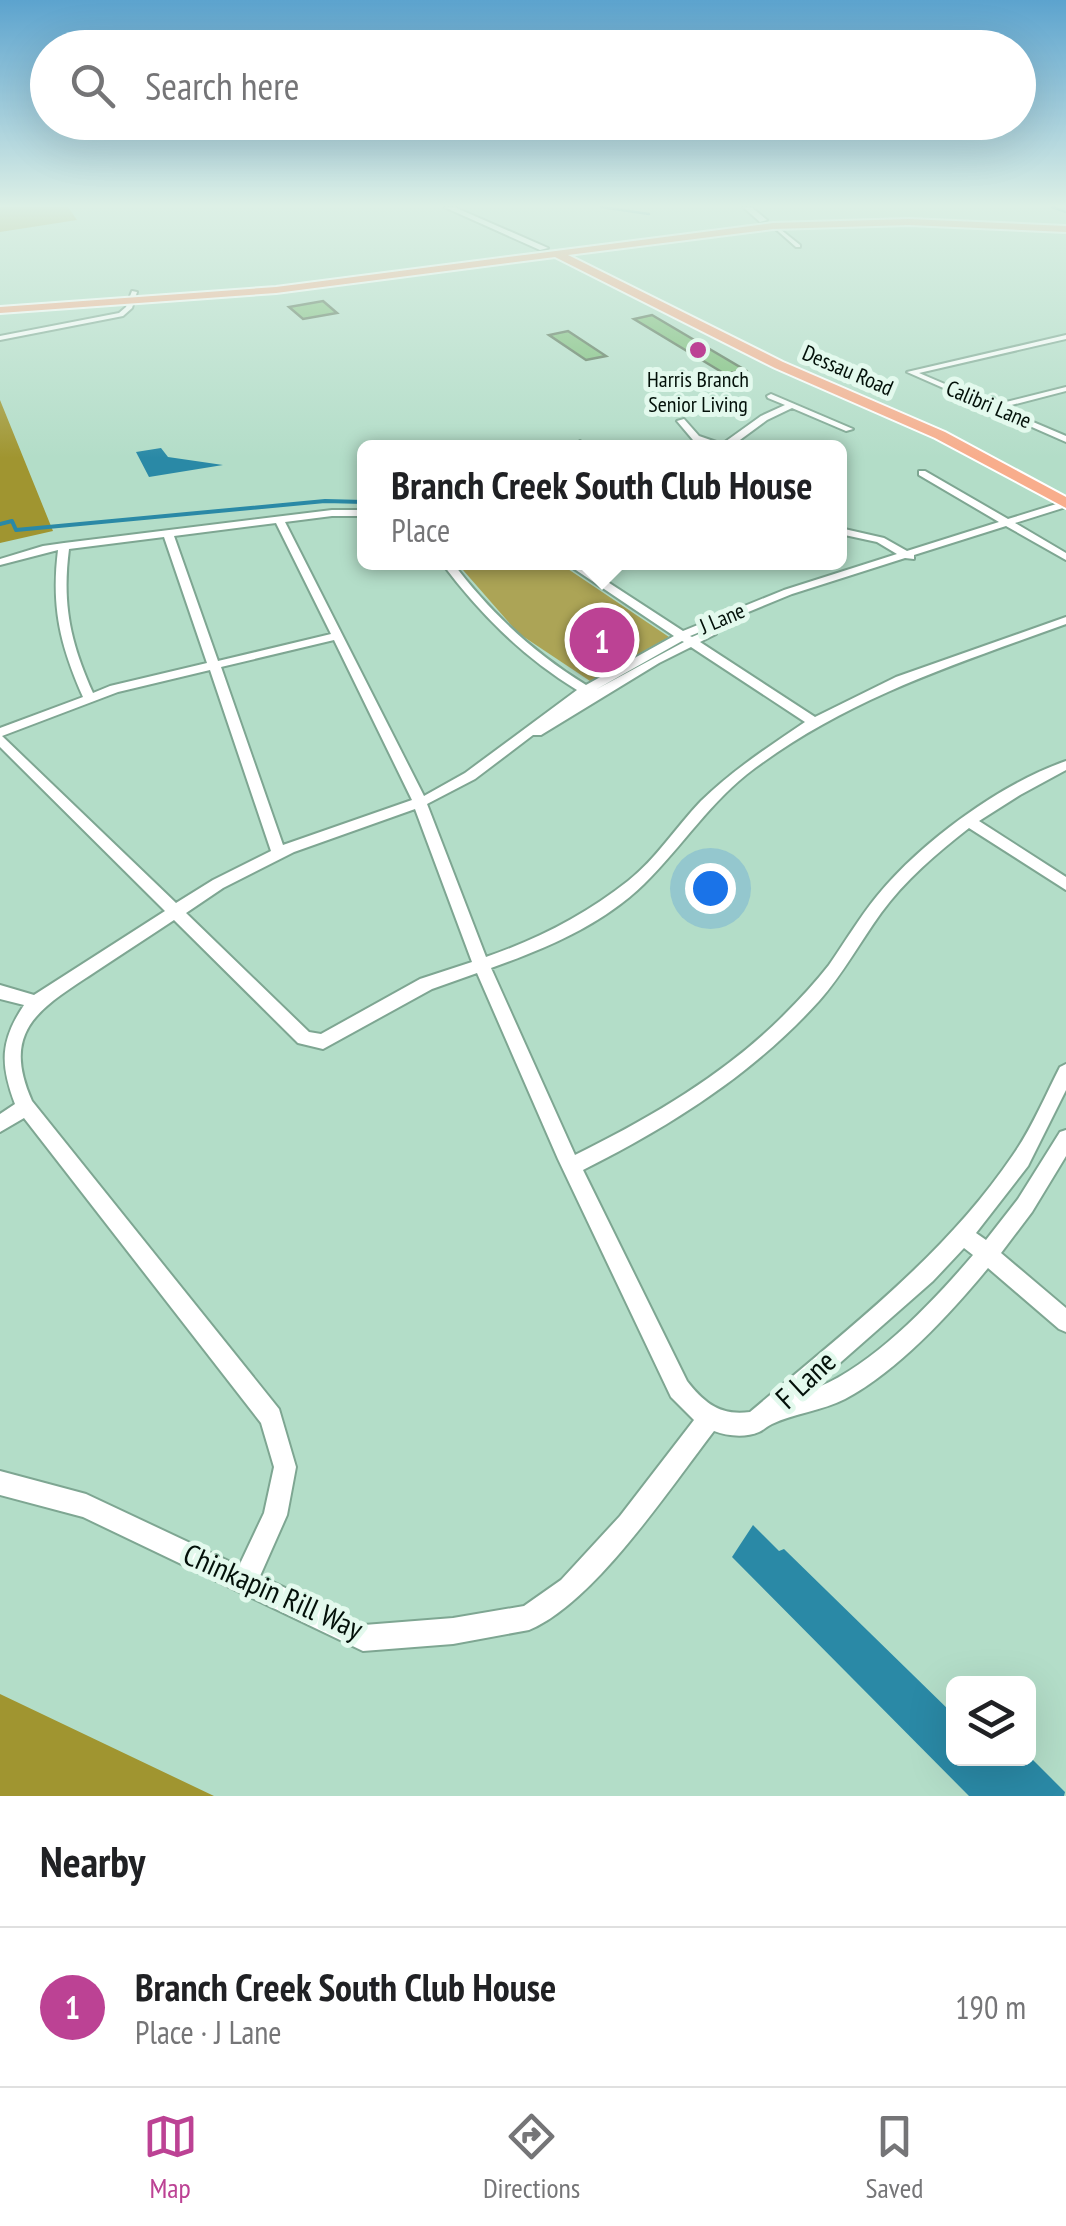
<!DOCTYPE html>
<meta charset="utf-8">
<style>
body{margin:0;font-family:"PT Sans Narrow",sans-serif;background:#f2f2f2;color:#202124}
.controls{position:absolute;right:30px;bottom:30px;display:grid;overflow:hidden;border-radius:15px;box-shadow:0 10px 40px #0002}
.controls button{width:90px;height:90px;display:grid;place-items:center;padding:0;border:0;border-bottom:2px solid #e0e0e0;background:#fff;color:#202124;font:50px sans-serif}
.you{position:absolute;left:710px;top:888px;width:35px;height:35px;margin:-25px;border:8px solid #fff;border-radius:50%;background:#1a73e8;box-shadow:0 0 0 15px #1a73e833}
.badge{display:grid;place-items:center;width:65px;height:65px;border-radius:50%;background:#bc4294;color:#fff;font-size:32px;font-weight:700}
.pin{position:absolute;translate:-50% -50%;border:5px solid #fff;box-shadow:0 2px 10px #0006}
.popup{position:absolute;left:357px;top:440px;width:490px;height:130px;box-sizing:border-box;display:grid;place-content:center;border-radius:15px;background:#fff;filter:drop-shadow(0 2px 8px #0005);font-size:32px;white-space:nowrap;color:#757577}
.popup b{font-size:38px;color:#202124}
.popup::after{content:'';position:absolute;left:50%;top:100%;margin-left:-20px;border:20px solid transparent;border-top-color:#fff}
.list{margin:0;padding:0;list-style:none}
h2{display:flex;justify-content:space-between;align-items:center;height:130px;margin:0;padding:0 40px;font-size:42px}
h2 small{font-size:32px;font-weight:400;color:#757577}
.list li{display:grid;grid-template-columns:65px 1fr auto;gap:30px;align-items:center;box-sizing:border-box;height:160px;padding:0 40px;border-top:2px solid #e0e0e0}
.list b{display:block;font-size:38px;white-space:nowrap}
.list p{margin:0;font-size:32px;white-space:nowrap;color:#757577}
.list em{font-size:32px;font-style:normal;color:#757577}
.icon{flex:none;width:55px;height:55px;fill:none;stroke:currentColor;stroke-width:2;stroke-linecap:round;stroke-linejoin:round}
.map{position:relative;flex:none;width:1066px;height:1796px;overflow:hidden}
.search{position:absolute;background:#fff;box-shadow:0 10px 40px #0002;left:30px;right:30px;top:30px;height:110px;display:flex;align-items:center;gap:25px;box-sizing:border-box;padding:0 35px;border-radius:55px;color:#757577;font-size:38px}
.sheet{height:290px;background:#fff}
nav{display:flex;justify-content:space-around;align-items:center;box-sizing:border-box;height:140px;border-top:2px solid #e0e0e0;background:#fff;font-size:28px;color:#757577}
nav a{display:grid;justify-items:center;gap:5px}
nav .on{color:#bc4294}
.map>svg:first-child{display:block}
.green{fill:#aca456}
.forest{fill:#a09530}
.water{fill:#2a89a6}
.lines{fill:none;stroke-linecap:round;stroke-linejoin:round}
.stream-far1{stroke:#2a89a6;stroke-width:2.5}
.stream{stroke:#2a89a6;stroke-width:4}
.building{fill:#78bb75;stroke:#536e52;stroke-width:2.5}
.street-casing{stroke:#7ea692;stroke-width:4}
.secondary-casing{stroke:#7ea692;stroke-width:4}
.primary-casing{stroke:#fff;stroke-width:4}
.street{fill:#fff;fill-rule:evenodd}
.secondary{fill:#fff;fill-rule:evenodd}
.primary{fill:#f8ad8c;fill-rule:evenodd}
.poi-dot{fill:#bc4294;stroke:#e3f9ed;stroke-width:4}
.labels{text-anchor:middle;stroke-width:10;stroke-linejoin:round;paint-order:stroke}
.far-street-label{font-size:22px;fill:#031009;stroke:#e3f9ed}
.far-poi-label{font-size:22px;fill:#031009;stroke:#e3f9ed}
.near-street-label{font-size:30px;fill:#031009;stroke:#e3f9ed}
</style>
<div class="map">
<svg width="1066" height="1796" viewBox="0 0 1066 1796">
<rect width="100%" height="100%" fill="#b3ddc8"/>
<path class="green" d="M0 207H68L77 220 0 232Z
M493 563H559L669 637 590 681 518 633 463 570Z"/>
<path class="forest" d="M0 400 53 531 0 543Z
M0 1694 214 1796H0Z"/>
<path class="water" d="M161 448 168 457 223 465 149 477 136 452Z
M753 1525 779 1551 784 1549 953 1714 954 1758 1029 1756 1065 1792 1064 1796H969L732 1557Z"/>
<g class="lines">
<path class="stream-far1" d="M601 207 649 214
M1052 207 1066 212"/>
<path class="stream" d="M0 524 12 521 16 530 325 501 364 502"/>
</g>
<path class="building" d="M323 301 337 313 303 319 289 307Z
M652 315 696 341 745 370 725 374 634 319Z
M568 331 606 356 586 360 549 335Z
M599 626 612 634 627 642 605 654 578 637Z"/>
<g class="lines">
<g class="street-casing">
<path id="street" d="M771 225H775L800 245V247H796Z
M132 291 137 292 132 308 123 316 0 340V336L119 313 126 307Z
M1066 335V339L919 373 994 405 1066 387V391L1000 408 1066 436V442L907 372Z
M771 394 853 429 846 431 792 408 767 420 729 448H714L693 440 677 421 684 419 699 436 722 444 761 416 785 405 768 398 767 396Z
M580 441 588 448H579L576 444Z
M919 471H925L1008 519 1066 501V507L1015 523 1066 553V560L1006 526 914 555V559L905 558 792 594 690 636 692 637 708 630H716V634L700 642 815 717 896 677 1066 617V624C956 664 851 697 755 768 711 800 682 847 644 884 602 925 545 949 491 968L575 1155C650 1118 724 1075 783 1016 799 1000 815 983 829 965 845 942 859 918 877 896 921 842 1000 784 1066 761V770L1020 795 979 821 1066 877V890L969 828C937 853 905 880 881 913 860 942 843 974 819 1001 753 1074 671 1126 583 1170L687 1381C705 1404 721 1416 750 1412 843 1333 944 1257 1013 1155 1032 1128 1045 1096 1060 1067L1066 1064V1090L1028 1166 976 1233 986 1240 1018 1199 1060 1132 1066 1130V1156L1032 1212 1001 1253 1066 1308V1332L1059 1329 988 1268C950 1314 898 1371 845 1399 822 1411 794 1413 772 1424 767 1426 764 1430 759 1432 745 1438 727 1436 714 1431 670 1488 594 1603 529 1630L453 1644 363 1651 83 1517 0 1495V1471L86 1494 239 1566 264 1513 274 1467 261 1423 24 1118 0 1132V1114L15 1104C0 1064 0 1041 24 1005L0 999V985L34 995 165 911 0 747V728L83 697C60 645 51 607 58 550L0 565V559L43 546 64 543 332 510H364V516H332L285 522 424 796 465 773 577 690C522 656 480 614 441 562H452C490 612 532 652 586 685L674 636 564 562H577L683 631 784 590 897 554 877 542 840 534V528L884 538 907 551 999 522 919 475ZM276 523 331 634 218 661 174 536ZM164 537 207 663 110 686 93 693C70 642 62 604 69 549ZM334 640 412 800 283 845 221 667ZM682 641 684 642 595 690ZM691 647 805 722C768 747 733 770 701 801 676 827 656 859 628 881 585 915 538 939 486 957L427 804 475 779 533 735H541L659 663ZM210 670 271 851 213 880 176 903 2 736 118 692ZM415 809 472 962 420 979 321 1034 309 1032 186 913 223 888 294 852ZM174 920 298 1043 323 1049 432 989 477 973 558 1159 671 1397 694 1420 620 1516 561 1580 524 1606 453 1618 364 1625 260 1576 287 1515 296 1467 279 1409 32 1101C0 1029 41 1008 95 972 121 955 148 937 174 920ZM964 1248 973 1255C933 1302 867 1372 808 1391L933 1281Z"/>
</g>
<g class="secondary-casing">
<path id="secondary" d="M444 207H454L548 248 540 250Z
M743 207H751L767 220 760 222Z"/>
</g>
<g class="primary-casing">
<path id="primary" d="M909 219 1066 226V232L909 225 773 229 568 255 783 362 945 432 1066 497V508L935 438 775 368 555 257 276 293 0 313V307L276 287 773 223Z"/>
</g>
<use href="#street" class="street"/>
<use href="#secondary" class="secondary"/>
<use href="#primary" class="primary"/>
</g>
<linearGradient id="sky" x2="0" y2="1"><stop stop-color="#5ca3ce"/><stop offset="0.45" stop-color="#ddf0e6"/><stop offset="1" stop-color="#ddf0e6" stop-opacity="0"/></linearGradient>
<rect width="1066" height="458" fill="url(#sky)"/>
<circle class="poi-dot" cx="698" cy="350" r="10"/>
<g class="labels">
<g class="far-street-label">
<text transform="translate(848 370) rotate(23)" y="8">Dessau Road</text>
<text transform="translate(989 404) rotate(23)" y="8">Calibri Lane</text>
<text transform="translate(722 618) rotate(-23)" y="8">J Lane</text>
</g>
<g class="far-poi-label">
<text x="698" y="387">Harris Branch<tspan x="698" dy="25">Senior Living</tspan></text>
</g>
<g class="near-street-label">
<text transform="translate(806 1380) rotate(-43)" y="10">F Lane</text>
<text transform="translate(273 1592) rotate(24)" y="10">Chinkapin Rill Way</text>
</g>
</g>
</svg>
<div class="controls">
<button><svg class="icon" aria-label="layers" viewBox="0 0 24 24"><path d="M12 4l9 5-9 5-9-5zM3 14l9 5 9-5"/></svg></button>
</div>
<div class="you"></div>
<div class="pin badge" style="left:602px;top:640px">1</div>
<div class="popup"><b>Branch Creek South Club House</b>Place</div>
<div class="search"><svg class="icon" aria-label="search" viewBox="0 0 24 24"><circle cx="10" cy="10" r="6"/><path d="M15 15l6 6"/></svg>Search here</div>
</div>
<section class="sheet">
<h2>Nearby<small></small></h2>
<ul class="list">
<li><span class="badge">1</span><div><b>Branch Creek South Club House</b><p>Place · J Lane</p></div><em>190 m</em></li>
</ul>
</section>
<nav>
<a class="on"><svg class="icon" aria-label="map" viewBox="0 0 24 24"><path d="M3 6l6-2 6 2 6-2v14l-6 2-6-2-6 2zM9 4v14M15 6v14"/></svg>Map</a>
<a><svg class="icon" aria-label="directions" viewBox="0 0 24 24"><path d="M12 3l9 9-9 9-9-9zM9 14v-3h6M13 9l2 2-2 2"/></svg>Directions</a>
<a><svg class="icon" aria-label="saved" viewBox="0 0 24 24"><path d="M7 4h10v16l-5-4-5 4z"/></svg>Saved</a>
</nav>
